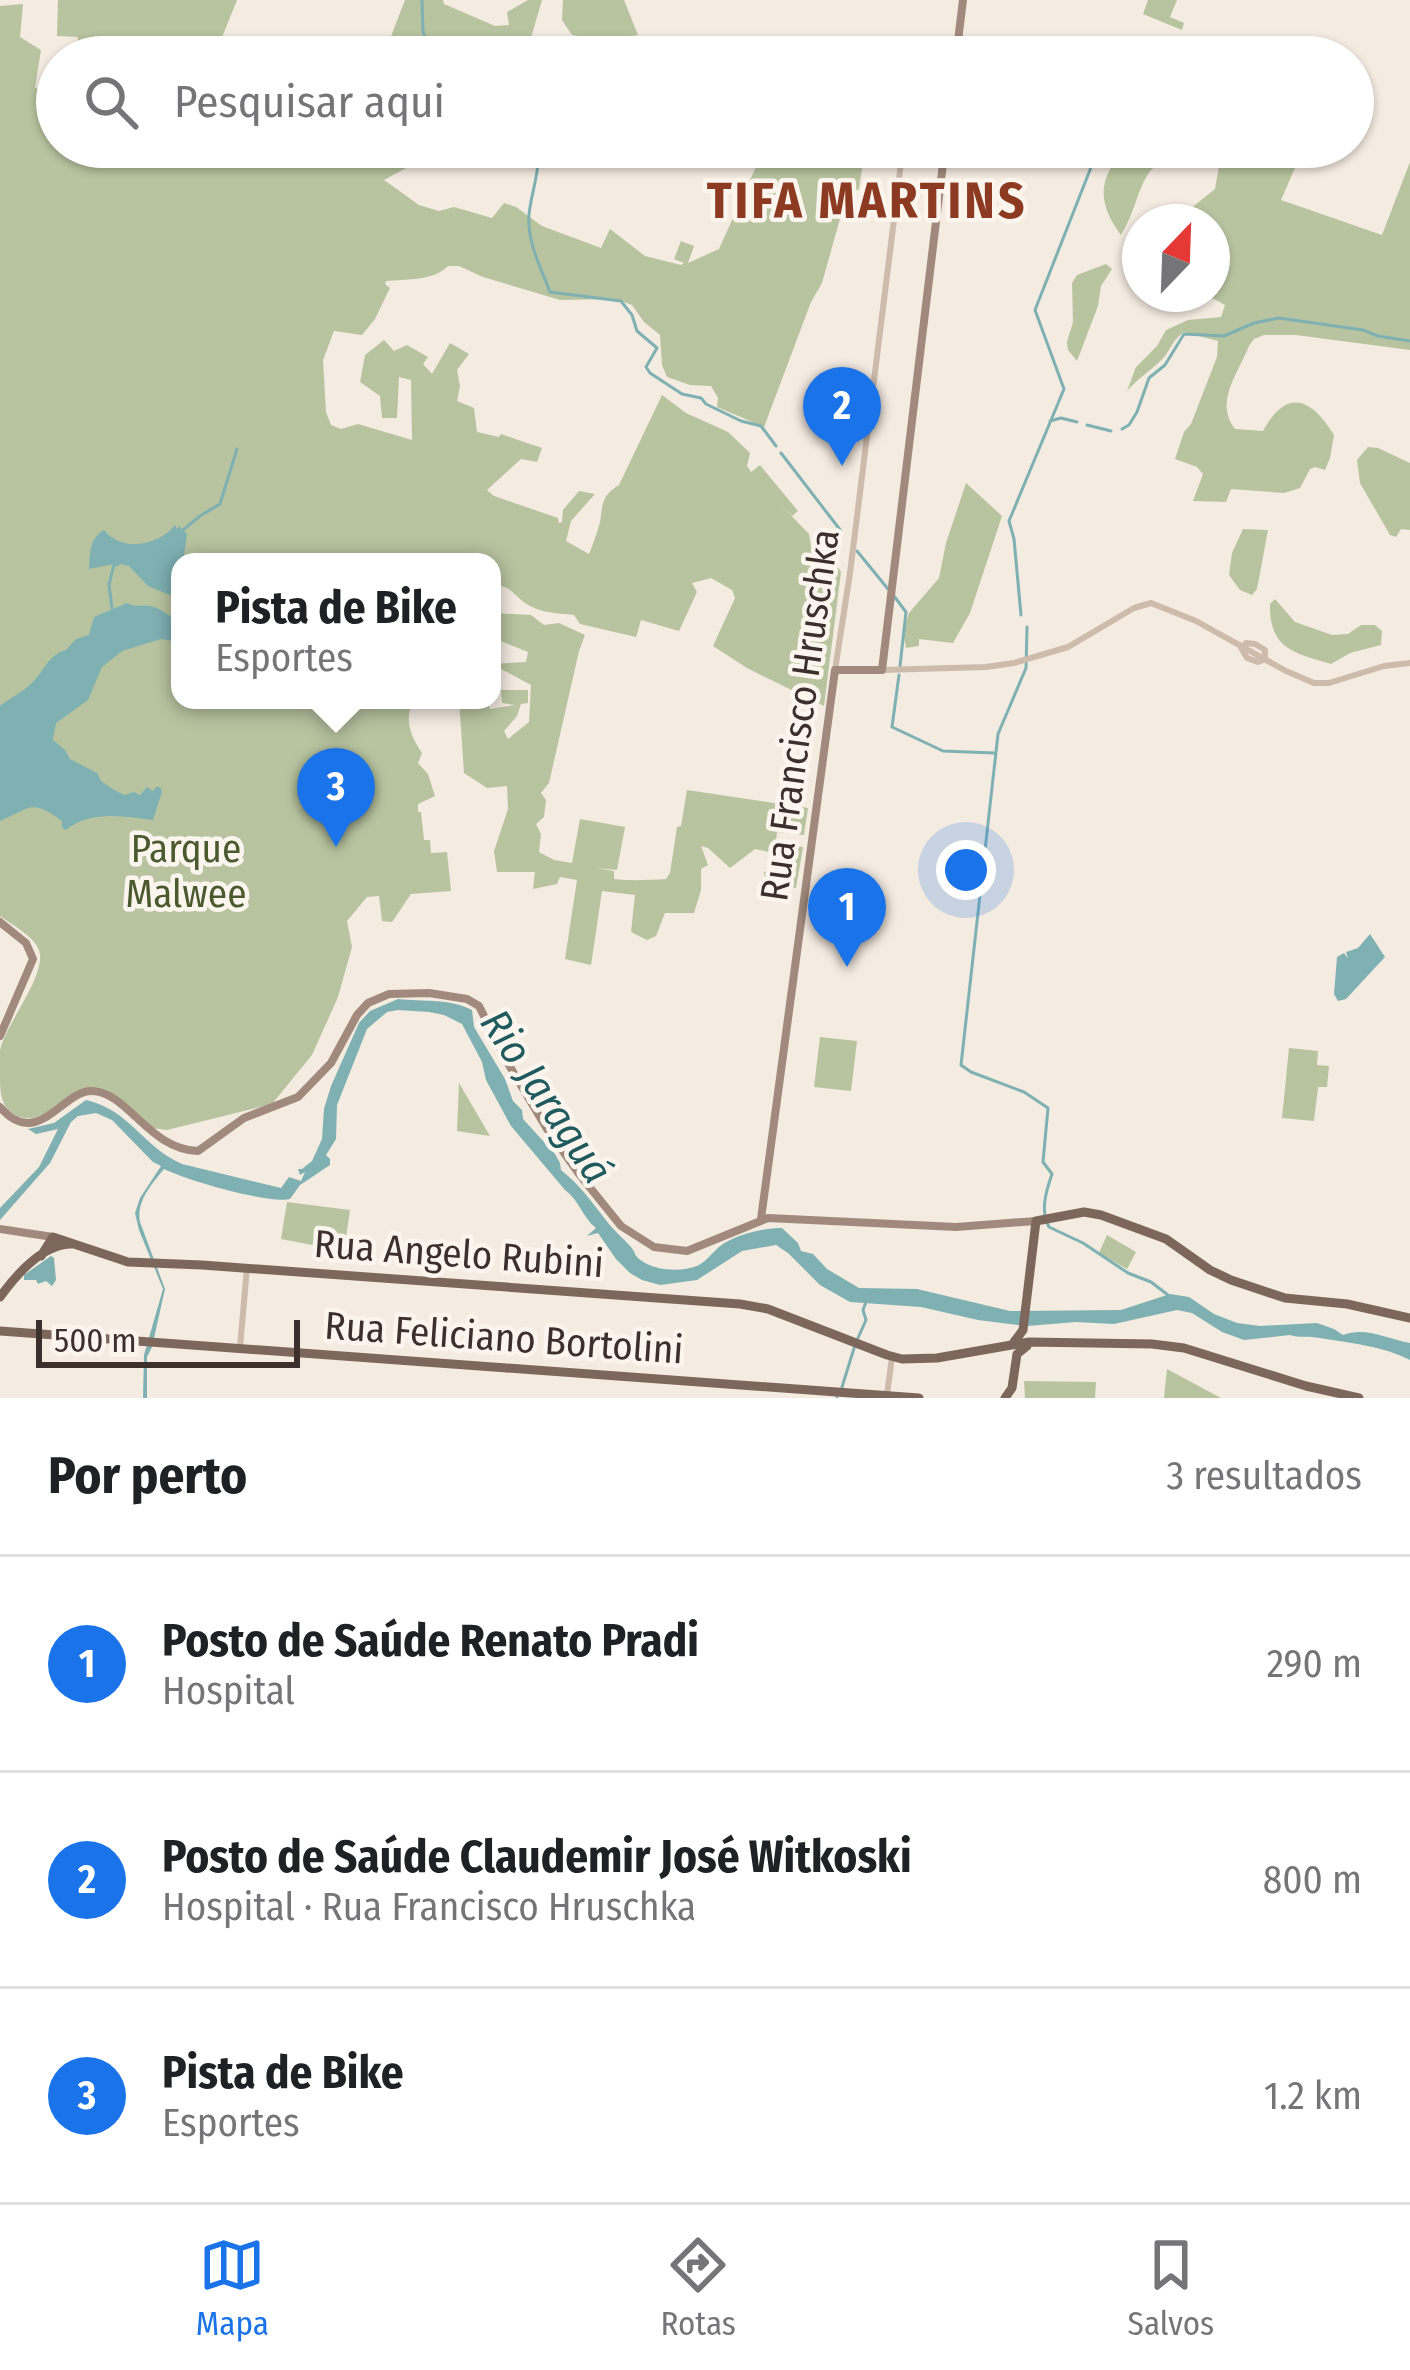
<!DOCTYPE html>
<html lang="pt">
<meta charset="utf-8">
<style>
body{margin:0;font-family:"Fira Sans Condensed",sans-serif;background:#f2f2f2;color:#202124}
.compass{position:absolute;left:1122px;top:204px;width:108px;height:108px;border-radius:50%;background:#fff;box-shadow:0 3px 9px #0004;rotate:23deg}
.scale{position:absolute;left:36px;bottom:30px;width:264px;box-sizing:border-box;padding-left:12px;border:6px solid #3b302b;border-top:0;font-size:33px;line-height:42px;white-space:nowrap;color:#3b302b;-webkit-text-stroke:9px #fbf5ee;paint-order:stroke}
.you{position:absolute;left:966px;top:870px;width:42px;height:42px;margin:-30px;border:9px solid #fff;border-radius:50%;background:#1a73e8;box-shadow:0 0 0 18px #1a73e833}
.badge{display:grid;place-items:center;width:78px;height:78px;border-radius:50%;background:#1a73e8;color:#fff;font-size:39px;font-weight:700}
.pin{position:absolute;translate:-50% -99px;filter:drop-shadow(0 3px 6px #0008)}
.pin::after{content:'';position:absolute;top:63px;width:42px;height:36px;background:inherit;clip-path:polygon(0 0,100% 0,50% 100%)}
.popup{position:absolute;left:171px;top:553px;width:330px;height:156px;box-sizing:border-box;display:grid;place-content:center;border-radius:24px;background:#fff;filter:drop-shadow(0 3px 9px #0005);font-size:39px;white-space:nowrap;color:#757577}
.popup b{font-size:45px;color:#202124}
.popup::after{content:'';position:absolute;left:50%;top:100%;margin-left:-24px;border:24px solid transparent;border-top-color:#fff}
.list{margin:0;padding:0;list-style:none}
h2{display:flex;justify-content:space-between;align-items:center;height:156px;margin:0;padding:0 48px;font-size:51px}
h2 small{font-size:39px;font-weight:400;color:#757577}
.list li{display:grid;grid-template-columns:78px 1fr auto;gap:36px;align-items:center;box-sizing:border-box;height:216px;padding:0 48px;border-top:3px solid #e0e0e0}
.list b{display:block;font-size:45px;white-space:nowrap}
.list p{margin:0;font-size:39px;white-space:nowrap;color:#757577}
.list em{font-size:39px;font-style:normal;color:#757577}
.icon{flex:none;width:66px;height:66px;fill:none;stroke:currentColor;stroke-width:2;stroke-linecap:round;stroke-linejoin:round}
.map{position:relative;flex:none;width:1410px;height:1398px;overflow:hidden}
.search{position:absolute;background:#fff;box-shadow:0 3px 9px #0004;left:36px;right:36px;top:36px;height:132px;display:flex;align-items:center;gap:30px;box-sizing:border-box;padding:0 42px;border-radius:66px;color:#757577;font-size:45px}
.sheet{height:804px;background:#fff}
nav{display:flex;justify-content:space-around;align-items:center;box-sizing:border-box;height:168px;border-top:3px solid #e0e0e0;background:#fff;font-size:33px;color:#757577}
nav a{display:grid;justify-items:center;gap:6px}
nav .on{color:#1a73e8}
.map>svg:first-child{display:block}
.green{fill:#b8c4a0}
.water{fill:#7fb0b2}
.lines{fill:none;stroke-linecap:round;stroke-linejoin:round}
.stream{stroke:#7fb0b2;stroke-width:3}
.tertiary{stroke:#cdbbac;stroke-width:6}
.secondary{stroke:#a18a7d;stroke-width:8}
.primary{stroke:#7d675c;stroke-width:9}
.labels{text-anchor:middle;stroke-width:9;stroke-linejoin:round;paint-order:stroke}
.street-label{font-size:39px;fill:#3b302b;stroke:#fbf5ee}
.park-label{font-size:39px;fill:#4a5a2e;stroke:#fbf5ee}
.water-label{font-size:42px;font-style:italic;fill:#1f5a5e;stroke:#fbf5ee}
.district-label{font-size:51px;font-weight:bold;letter-spacing:3px;fill:#8c3b22;stroke:#fbf5ee}
</style>
<div class="map">
<svg width="1410" height="1398" viewBox="0 0 1410 1398">
<rect width="100%" height="100%" fill="#f4ebe1"/>
<path class="green" d="M58 0H237L214 57H75L78 37 57 36Z
M405 0H443L444 4 495 26 509 25 507 12 528 0H542L530 41 556 43 567 48 563 57H525L526 51 514 52 513 57H383Z
M563 0H624L638 35 600 40 572 35 562 20Z
M1148 0H1177L1170 17 1184 23 1182 30 1143 14Z
M23 4 20 37 41 50 35 88 57 85V147H403L399 152 408 167 384 180 419 205 439 211 454 207 492 218 504 203 516 207 542 226 601 248 610 229 645 256 681 265 684 263 674 259 681 241 694 246 688 263 719 249 765 147H865L859 189 850 194 843 208 822 283 811 302 764 427 717 407 718 398 711 386 690 385 667 377 662 365 660 335 644 322 632 305 616 299 560 300 483 277 459 266H448C434 281 406 279 386 281L385 284 390 288 375 319 362 335 334 331 323 360 326 412 331 425 341 429 358 424 412 440 411 380 399 377 397 418H382L380 396 360 382 365 355 384 340 394 351 407 345 428 357 423 364 432 374 450 343 469 354 457 370 460 386 457 401 474 408 477 432 499 437 501 434 542 448 537 462 521 459 487 490 494 496 558 518 559 523 562 522 563 510 579 491 595 494 571 521 566 541 589 554C593 544 597 533 600 522 603 504 601 496 619 485L662 395 686 413 728 432 750 453 747 466 751 472 760 465 798 511 792 516 779 503 809 534 812 552 825 555 829 553 841 572 824 706 747 668 713 646 735 598 732 590 711 578 692 583 697 592 679 631 641 620 636 637 580 624 574 615C557 613 539 613 525 603 511 592 512 587 492 584V562H180V700H414C403 719 411 736 422 753L418 763 428 774 435 796 418 804V812H421L424 840H430L431 853 447 852 451 891 411 894 392 922 382 921 379 896 367 897 347 921 352 947 338 997 312 1055 272 1104 167 1130 152 1128 97 1090C68 1086 47 1126 20 1117 2 1111 0 1095 0 1078 0 1070 0 1058 0 1050 6 1024 43 980 40 954 38 938 12 925 0 916V6Z
M1131 147H1304L1281 200 1382 235 1410 162V350L1296 335H1264L1254 339 1249 346C1238 373 1214 403 1235 429L1263 431C1286 388 1311 397 1334 435L1330 458 1325 470 1315 467 1310 469 1300 488 1284 493 1231 489 1226 502 1193 501 1203 474 1197 467 1175 459 1184 432 1191 424 1217 357 1218 341 1184 332C1174 339 1172 346 1165 356 1156 367 1138 378 1127 391L1136 367 1157 346 1166 330 1188 320 1221 317 1225 305 1205 294H1212V222H1181L1190 209 1215 189 1220 161 1182 148C1134 169 1144 198 1121 235 1095 201 1098 172 1131 147Z
M1106 264 1112 269 1101 286 1098 306 1077 361 1068 350 1067 342 1073 322 1072 283 1077 275Z
M1368 447 1378 448 1410 463V530L1401 529 1396 537 1390 535 1360 483 1357 460Z
M966 483 1002 516 970 613 953 643 919 639V646L906 648 903 632 909 613 939 578 946 543Z
M1243 529 1268 530 1257 589 1252 595 1240 590 1229 575 1232 553Z
M1275 599 1295 622 1332 635 1348 634 1361 625H1375L1382 631 1381 645 1350 653 1331 664C1294 653 1269 649 1270 604Z
M492 613 531 615 544 625 559 623 585 635 579 651 549 783 541 793 546 800 544 817 536 824 541 834 539 852 554 860 572 863 580 819 625 827 617 870 597 868 614 871V879C632 881 648 880 666 879L670 873 677 827 681 826 687 790 808 808 804 835 777 832 776 841 803 847 796 888 766 884 764 872 792 862 790 856 755 849 730 868 708 848 701 846 708 865 701 869V890L694 913H665L656 936 647 940 631 932 635 895 602 891 591 965 565 959 577 880 560 877 557 884 533 889 535 872H497L494 851 508 809 507 786 487 788 464 773 459 700H487L490 709 515 705 502 703 501 690H528V703L521 704 517 716 504 731 508 739 529 722 531 685 492 664 526 662 528 652 498 640 492 642Z
M820 1037 857 1041 851 1091 814 1087Z
M1289 1048 1318 1051 1317 1065 1329 1066 1327 1087H1318L1314 1121 1282 1118Z
M459 1083 490 1136 457 1131Z
M287 1202 350 1210 344 1251 281 1239Z
M1107 1235 1136 1252 1127 1269 1099 1253Z
M1167 1369 1221 1398H1164Z
M1024 1381 1096 1382 1095 1398H1025Z"/>
<path class="water" d="M175 525 177 529 179 526 187 534 183 562H180V575L170 595 148 586 129 566 121 564 116 567 114 564 89 569C90 553 89 539 104 530 123 554 160 544 175 525Z
M127 603C136 608 141 604 151 606 162 609 171 617 180 623V642L161 639 122 651 102 667 88 700 56 723 53 740 65 750 70 759 97 773 101 781 111 788 124 795 134 792 140 795 147 787 153 791 156 787H160L162 792 153 820C124 816 90 810 66 830L62 828V821C32 799 32 807 0 821V706C10 698 23 692 32 683 45 670 48 655 66 650L76 639 89 635 94 617Z
M1370 934 1385 957 1346 999 1338 1001 1334 994 1337 957 1344 953 1348 959 1346 952 1358 948Z
M398 999C423 1002 449 998 472 1010L474 1027 505 1079 513 1101 522 1110 523 1119 555 1154 560 1163 561 1170C579 1184 591 1201 605 1219 613 1230 622 1237 630 1246 638 1255 632 1254 642 1261 655 1271 682 1272 697 1266 706 1262 712 1253 719 1247 734 1235 762 1228 782 1228L798 1243 801 1251 813 1254 827 1269 859 1288 917 1289 1010 1311 1121 1310 1170 1294 1189 1297 1214 1314 1237 1323 1260 1326 1317 1323 1334 1329 1343 1335C1365 1326 1388 1339 1410 1343V1360C1383 1346 1350 1343 1320 1338 1309 1336 1299 1338 1290 1335L1244 1340 1222 1332 1192 1313 1177 1310 1114 1324 1076 1322 1027 1326 978 1320 921 1307 850 1302 820 1285 788 1253 776 1245 742 1251 697 1280 660 1285 642 1280 630 1273 616 1259 598 1233 587 1236 596 1228C583 1218 579 1200 565 1190L511 1126 486 1080 482 1062 462 1024 444 1015 429 1012 398 1010 387 1012 367 1029 337 1105 336 1139 326 1155 330 1159V1165L300 1185 290 1199C268 1204 186 1180 164 1169 152 1184 136 1201 140 1222L165 1289 152 1347 147 1357V1398H143L144 1355 163 1289 139 1230 135 1213 140 1198 161 1166 153 1162 112 1120 96 1113 78 1116 71 1122 50 1163 0 1220V1208L39 1167 58 1129 36 1134 28 1129 54 1123 86 1100C130 1110 143 1147 182 1164L281 1188 289 1177 301 1181 305 1172 300 1175 298 1169H302L312 1161 322 1139 324 1109 331 1086 359 1023 370 1011Z
M51 1256 54 1258 56 1280 52 1286 46 1281 38 1284 36 1280H24V1275Z"/>
<g class="lines">
<path class="stream" d="M422 0 423 31 426 41 450 51V57
M537 147C541 171 531 192 529 215 527 242 541 268 550 292L621 301 632 315 637 331 657 348 646 367 650 373 682 394 701 398 706 404 741 421 761 426 776 446
M1050 421 1061 418 1077 422
M1087 425 1111 431
M1122 429 1129 425 1137 412 1149 378 1165 365 1184 334 1224 336 1254 323 1279 318 1363 330 1378 336 1410 341
M781 453 841 531
M183 530 200 516 220 504 237 449
M857 551 888 589
M894 596 906 612 900 666
M112 608 109 585 114 564
M1021 615 1014 539 1009 521 1064 389 1035 310 1099 147
M1027 627 1026 668 998 734 961 1065 971 1072 1024 1092 1048 1108 1043 1162 1052 1174C1046 1191 1040 1211 1049 1227L1083 1243 1128 1273 1151 1282 1168 1295
M899 675 892 727 943 751 994 753
M858 1338 866 1320 863 1310 866 1302
M842 1387 855 1345
M837 1398V1397"/>
<path class="tertiary" d="M1246 643 1255 644 1265 650V659L1258 662 1247 658 1241 648Z
M835 670 850 573 903 147
M882 670 986 667 1014 663 1068 647 1134 608 1151 603 1196 621 1286 671 1314 683H1329L1384 666 1410 663
M240 1347 247 1268
M887 1395 892 1357"/>
<path class="secondary" d="M956 57 963 0
M0 922 26 943 33 959 0 1036
M0 1107C37 1151 63 1090 92 1091 128 1092 148 1149 198 1151L244 1118 298 1097 331 1063 357 1015 368 1003 389 994 429 993 467 999 479 1006 506 1060 547 1129 579 1174 621 1226 654 1247 687 1251 768 1218 956 1227 1036 1221
M761 1219 835 670H882L945 147
M0 1229 53 1237"/>
<path class="primary" d="M41 1256 53 1237 128 1262 202 1265 740 1304 768 1309 887 1355 902 1359 937 1358 1029 1342 1152 1344 1184 1348 1306 1386 1359 1398
M0 1297C16 1275 42 1245 70 1244
M0 1331 919 1398
M1014 1342 1023 1330 1036 1221 1084 1212 1101 1215 1166 1239 1210 1270 1231 1280 1285 1298 1347 1304 1410 1318
M1005 1398 1012 1388 1017 1354 1027 1346"/>
</g>
<g class="labels">
<g class="street-label">
<text transform="translate(799 715) rotate(-82)" y="14">Rua Francisco Hruschka</text>
<text transform="translate(459 1253) rotate(4)" y="14">Rua Angelo Rubini</text>
<text transform="translate(504 1337) rotate(4)" y="14">Rua Feliciano Bortolini</text>
</g>
<g class="park-label">
<text x="186" y="862">Parque<tspan x="186" dy="45">Malwee</tspan></text>
</g>
<g class="water-label">
<text transform="translate(547 1096) rotate(56)" y="15">Rio Jaraguá</text>
</g>
<g class="district-label">
<text x="867" y="218">TIFA MARTINS</text>
</g>
</g>
</svg>
<svg class="compass" viewBox="-18 -18 36 36"><path d="M0-13l5 13h-10z" fill="#e53935"/><path d="M0 13l5-13h-10z" fill="#757577"/></svg>
<div class="scale">500 m</div>
<div class="you"></div>
<div class="pin badge" style="left:847px;top:967px">1</div>
<div class="pin badge" style="left:842px;top:466px">2</div>
<div class="pin badge" style="left:336px;top:847px">3</div>
<div class="popup"><b>Pista de Bike</b>Esportes</div>
<div class="search"><svg class="icon" aria-label="search" viewBox="0 0 24 24"><circle cx="10" cy="10" r="6"/><path d="M15 15l6 6"/></svg>Pesquisar aqui</div>
</div>
<section class="sheet">
<h2>Por perto<small>3 resultados</small></h2>
<ul class="list">
<li><span class="badge">1</span><div><b>Posto de Saúde Renato Pradi</b><p>Hospital</p></div><em>290 m</em></li>
<li><span class="badge">2</span><div><b>Posto de Saúde Claudemir José Witkoski</b><p>Hospital · Rua Francisco Hruschka</p></div><em>800 m</em></li>
<li><span class="badge">3</span><div><b>Pista de Bike</b><p>Esportes</p></div><em>1.2 km</em></li>
</ul>
</section>
<nav>
<a class="on"><svg class="icon" aria-label="map" viewBox="0 0 24 24"><path d="M3 6l6-2 6 2 6-2v14l-6 2-6-2-6 2zM9 4v14M15 6v14"/></svg>Mapa</a>
<a><svg class="icon" aria-label="directions" viewBox="0 0 24 24"><path d="M12 3l9 9-9 9-9-9zM9 14v-3h6M13 9l2 2-2 2"/></svg>Rotas</a>
<a><svg class="icon" aria-label="saved" viewBox="0 0 24 24"><path d="M7 4h10v16l-5-4-5 4z"/></svg>Salvos</a>
</nav>
